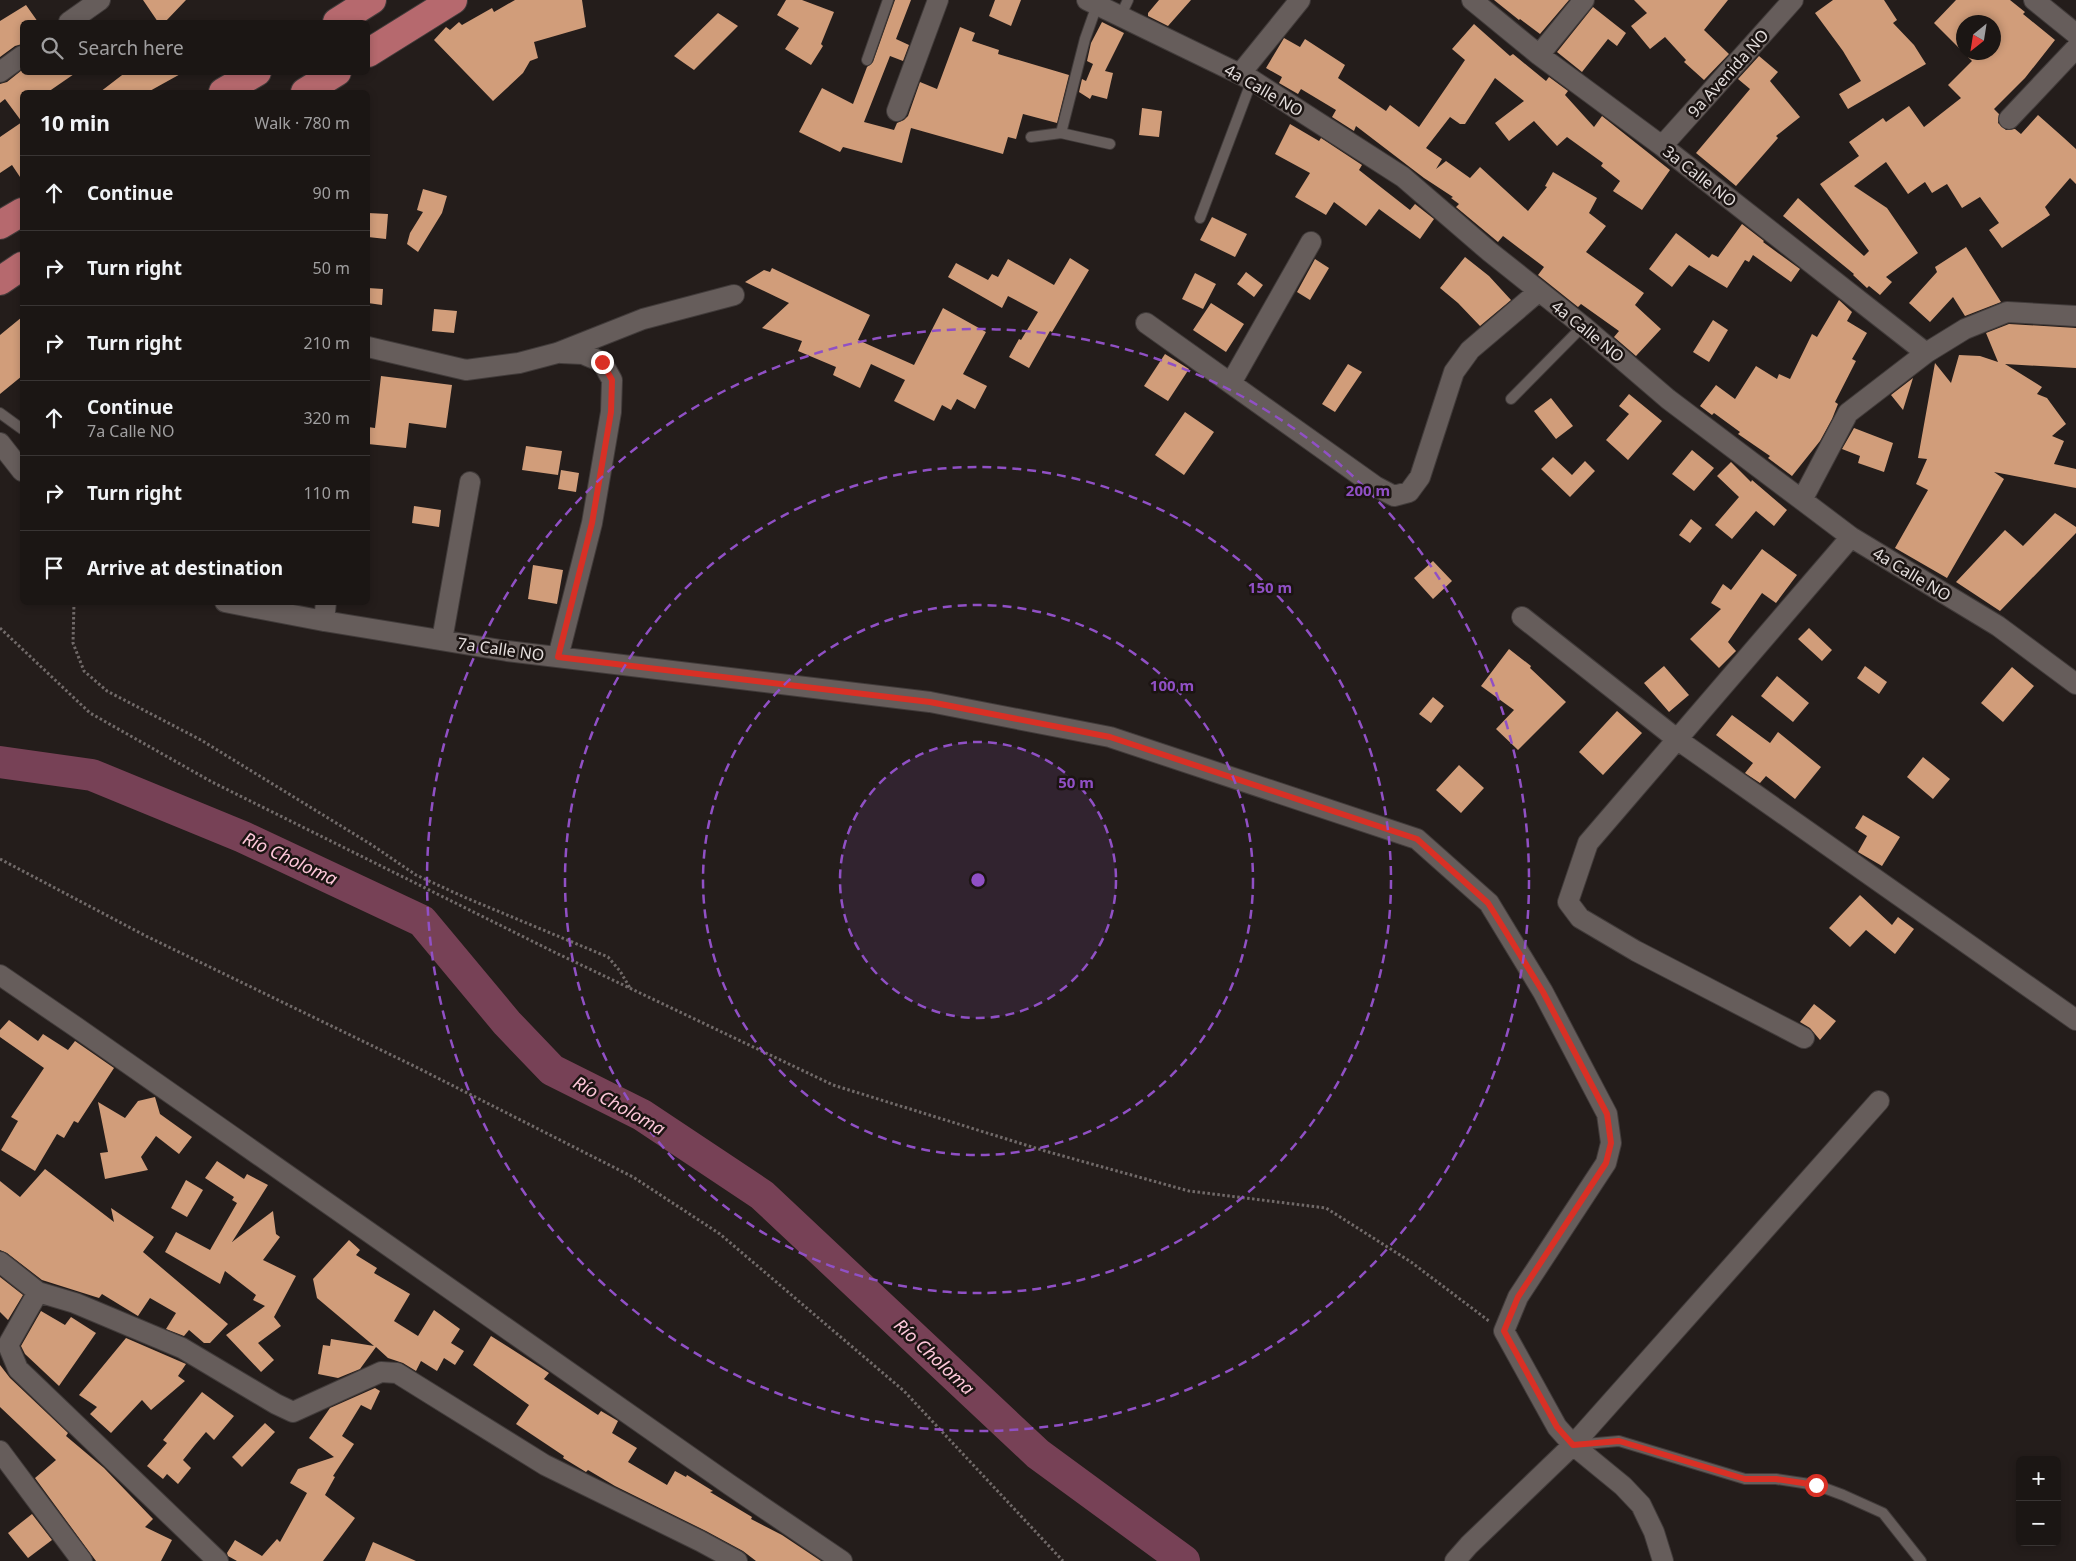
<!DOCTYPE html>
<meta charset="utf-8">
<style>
body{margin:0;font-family:"Noto Sans",sans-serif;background:#282322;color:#f1f3f6}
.controls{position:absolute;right:15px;bottom:15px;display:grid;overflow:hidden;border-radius:8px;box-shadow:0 2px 8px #0003}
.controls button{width:45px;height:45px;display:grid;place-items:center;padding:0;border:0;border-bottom:1px solid #393534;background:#1b1614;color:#f1f3f6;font:25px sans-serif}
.compass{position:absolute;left:1956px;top:15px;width:45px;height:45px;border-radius:50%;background:#1b1614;box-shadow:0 2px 8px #0003;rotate:210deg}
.stop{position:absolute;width:15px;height:15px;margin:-11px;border:4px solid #d93025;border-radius:50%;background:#fff}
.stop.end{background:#d93025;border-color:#fff;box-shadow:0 1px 5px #0008}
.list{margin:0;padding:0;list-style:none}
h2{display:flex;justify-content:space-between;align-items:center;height:65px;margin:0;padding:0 20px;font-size:21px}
h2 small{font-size:16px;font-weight:400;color:#a09fa0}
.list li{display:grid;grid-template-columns:32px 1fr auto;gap:15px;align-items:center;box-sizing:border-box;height:75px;padding:0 20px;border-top:1px solid #393534}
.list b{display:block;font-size:19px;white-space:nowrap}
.list p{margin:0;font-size:16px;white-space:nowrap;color:#a09fa0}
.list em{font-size:16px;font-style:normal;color:#a09fa0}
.icon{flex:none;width:28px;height:28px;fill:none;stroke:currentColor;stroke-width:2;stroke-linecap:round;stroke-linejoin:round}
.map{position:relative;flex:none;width:2076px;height:1561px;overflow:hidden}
.search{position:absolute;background:#1b1614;box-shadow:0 2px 8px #0003;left:20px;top:20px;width:350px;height:55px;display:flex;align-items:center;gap:12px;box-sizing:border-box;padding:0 18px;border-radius:8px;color:#a09fa0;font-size:19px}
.panel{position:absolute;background:#1b1614;box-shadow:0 2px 8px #0003;left:20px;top:90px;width:350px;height:515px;border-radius:8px}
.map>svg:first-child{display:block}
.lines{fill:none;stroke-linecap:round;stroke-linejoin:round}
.river{stroke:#774156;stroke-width:32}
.building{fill:#d19d7a;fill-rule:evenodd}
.lane-casing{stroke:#413b3a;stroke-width:12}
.street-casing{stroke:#413b3a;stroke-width:22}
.highway-casing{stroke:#413b3a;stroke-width:30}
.path{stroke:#716a69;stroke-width:3;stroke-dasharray:2.5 2.5;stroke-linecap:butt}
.lane{stroke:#665d5b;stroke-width:10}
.street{stroke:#665d5b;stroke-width:20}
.highway{stroke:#b6696e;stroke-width:28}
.route{stroke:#d93025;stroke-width:6}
.ring{fill:none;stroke:#9050c5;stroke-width:2.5;stroke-dasharray:9 6}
.labels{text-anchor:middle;stroke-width:5;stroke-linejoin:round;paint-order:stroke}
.street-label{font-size:16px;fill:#e4dedd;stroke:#1b1412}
.water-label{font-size:18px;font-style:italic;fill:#fdc7d9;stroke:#1b1412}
.centre{fill:#9050c5;stroke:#1b1412;stroke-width:2.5}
.ring-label{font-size:15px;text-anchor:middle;font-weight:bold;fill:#9050c5;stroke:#1b1412;stroke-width:5;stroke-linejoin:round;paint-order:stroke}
</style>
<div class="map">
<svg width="2076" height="1561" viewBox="0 0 2076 1561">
<rect width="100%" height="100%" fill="#241d1b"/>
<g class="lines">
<path class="river" d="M0 762 92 775 243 837 422 921 507 1023 552 1070 642 1115 762 1195 1038 1454 1184 1561"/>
</g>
<path class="building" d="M143 0H186L165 22H158Z
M515 0H582L586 27 534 42 538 58 530 61 523 73 493 101 434 40 446 27 450 30 459 22 462 25 492 8 494 12Z
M786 0H802L834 12 821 44 823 46 811 65 785 49 799 28 777 15Z
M895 0H911L896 39 909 45 903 61 890 56 864 122 894 130 897 123 904 120 908 116 920 82 937 89 960 27 975 33 972 41 999 50 998 54 1069 75 1057 123 1023 114 1016 139 1008 137 1003 154 911 128 902 163 843 147 840 152 799 132 822 88 853 104 867 67 873 62Z
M995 0H1021L1011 26 989 16Z
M1159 0H1191L1168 26 1148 16V13Z
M1494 0H1569L1540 34 1520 19 1519 20Z
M1634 0H1728L1704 30 1729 54 1704 80 1684 62 1686 60 1665 37 1650 49 1631 26 1647 13Z
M1833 0H1884L1897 20 1893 23 1914 45 1926 64 1848 109 1839 94 1861 81 1843 51 1815 13Z
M1956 0H2010L2025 12 2023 14 2055 40 2025 78 1994 109 1999 114 1998 123 2006 130 2015 129 2021 134 2038 115 2064 138 2076 149V184L2070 178 2045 207 2050 215 2002 248 1989 230 1999 223 1980 197 1962 208 1947 184 1932 193 1925 182 1908 194 1886 162 1854 186 1887 208 1918 253 1886 277 1892 282 1880 295 1869 286 1867 288 1853 275 1854 274 1783 216 1798 198 1864 256 1869 251 1820 184 1859 156 1849 142 1883 118 1886 122 1909 106 1924 127 1961 98 1948 85 1972 61 1934 23ZM1964 22H1994V52H1964Z
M26 5 38 22H22V44L15 46 0 57V21Z
M1593 7 1626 33 1617 46 1608 39 1582 72 1557 52Z
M718 13 738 26 694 70 674 56Z
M1102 22 1124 33 1105 71 1113 73 1107 99 1092 95 1090 99 1079 92 1082 79 1086 81 1093 64 1087 61 1091 43Z
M1474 24 1510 56 1513 54 1546 81 1549 77 1568 91 1565 95 1594 127 1602 116 1670 170 1642 210 1613 191 1620 181 1601 166 1603 163 1567 137 1557 146 1534 121 1509 141 1495 123 1524 101 1495 78 1465 124H1460L1450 117 1426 148 1442 159 1436 169 1446 161 1470 178 1480 167 1528 211 1547 187 1545 186 1553 172 1597 198 1589 213 1606 226 1586 252 1644 293 1635 305 1661 329 1636 356 1614 337 1619 331 1581 304 1578 307 1538 275 1544 267 1503 236 1498 242 1456 207 1459 204 1451 198 1453 197 1424 178 1356 126 1354 131 1332 117 1336 110 1301 89 1298 94 1279 83 1282 77 1266 68 1284 38 1300 47 1305 39 1345 65 1338 78 1386 111 1390 105 1419 127 1465 60 1452 49Z
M1759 56 1778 72 1770 81 1800 117 1776 136 1778 138 1736 186 1696 153 1750 89 1738 79Z
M22 70V72H77L48 92H22V180L12 165 0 173V137L22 122 5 99 0 103V84L7 82Z
M126 72H184L148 92H100Z
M1142 108 1162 111 1159 137 1139 135Z
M1290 124 1319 141 1321 138 1362 165 1359 170 1410 210 1415 204 1434 219 1420 239 1379 209 1366 226 1334 202 1326 215 1295 197 1310 173 1275 154Z
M423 189 447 196 442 213 418 252 407 244 410 233 423 212 417 210Z
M368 213 388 214 386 239 368 237Z
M1212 217 1247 234 1235 257 1200 240Z
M1742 224 1764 241 1763 242 1800 269 1791 282 1753 255 1749 262 1745 260 1727 288 1689 265 1672 287 1649 269 1676 233 1709 258 1712 254 1718 257Z
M1966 247 2001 302 1965 316 1953 297 1930 322 1909 303 1937 272 1935 267Z
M1465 257 1489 276 1511 300 1480 326 1458 303 1440 288Z
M1070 258 1089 270 1052 332 1050 331 1029 368 1009 357 1019 339 1021 340 1038 312 1008 296 1002 308 948 277 956 263 988 280 992 274 998 277 1008 259 1054 285Z
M1315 259 1329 268 1310 300 1297 292Z
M772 268 870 315 858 340 914 365 943 308 986 332 963 374 987 386 975 409 957 399 951 410 942 405 934 421 894 401 905 380 871 364 860 388 833 375 836 367 798 351 802 341 762 328 789 303 745 282 764 270 770 272Z
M1246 272 1263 285 1254 297 1237 284Z
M1195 273 1216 284 1203 309 1182 299Z
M368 288 383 289 382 305 368 303Z
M1839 300 1852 312 1847 321 1867 333 1852 359 1856 361 1835 402 1838 404 1832 419 1820 441 1792 476 1768 458 1770 456 1738 434 1740 432 1714 413 1712 415 1700 406 1716 385 1735 399 1756 366 1777 379 1779 374 1790 379 1812 334 1817 337Z
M1211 303 1244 324 1226 352 1193 330Z
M434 309 457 311 454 333 432 331Z
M22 317V376L0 394V335Z
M1713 320 1728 330 1709 362 1693 352Z
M2009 324 2076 328V368L2005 364 2042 387 2037 394 2047 398 2066 424 2052 436 2064 441 2054 464 2076 469V488L1994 472 2004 479 1947 578 1895 548 1928 490 1916 484 1927 459 1918 458 1935 363 1951 383 1959 355 1980 356 1998 362 1986 333Z
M1165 354 1189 369 1168 401 1144 386Z
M1348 364 1362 372 1335 412 1322 404Z
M381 376 452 385 446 428 409 423 406 448 368 444V427L375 428Z
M1913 378 1903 410 1891 395Z
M1629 394 1662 421 1628 460 1606 440 1629 414 1619 406Z
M1551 398 1573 426 1556 439 1534 411Z
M1185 412 1214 432 1184 475 1155 455Z
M1854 428 1893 443 1884 472 1858 463 1860 456 1842 449Z
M526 446 562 451 558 475 522 470Z
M1692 450 1714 468 1694 491 1672 474Z
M1553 457 1572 475 1585 461 1595 471 1570 497 1541 469Z
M1731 462 1751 482 1752 480 1787 510 1774 526 1756 511 1732 539 1715 525 1739 497 1717 476Z
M561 470 579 473 576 492 558 489Z
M414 506 441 510 439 527 412 523Z
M2055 513 2076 527V533L2000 611 1956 582 2005 530 2023 546Z
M1691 519 1702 528 1690 543 1679 535Z
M1762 549 1797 575 1776 603 1762 593 1728 642 1736 651 1719 668 1690 639 1721 609 1711 603 1723 584 1731 590Z
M1433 561 1452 581 1433 599 1414 578Z
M533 565 563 570 557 604 528 599Z
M1809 628 1832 650 1822 661 1798 639Z
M1509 649 1531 666 1530 668 1566 702 1518 750 1496 729 1514 710 1481 686Z
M1664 666 1689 695 1669 712 1644 683Z
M1865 666 1887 682 1879 694 1857 678Z
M2012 667 2034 686 2003 722 1981 703Z
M1777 676 1809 703 1793 722 1761 696Z
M1433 697 1444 706 1431 723 1419 714Z
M1617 711 1642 733 1603 775 1579 752Z
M1732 715 1770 743 1778 732 1821 767 1795 799 1766 776 1760 783 1745 773 1753 763 1716 735Z
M1923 757 1950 779 1933 799 1907 777Z
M1459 765 1484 788 1461 813 1436 790Z
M1863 815 1900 837 1882 866 1858 852 1867 836 1855 828Z
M1860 895 1892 925 1898 917 1914 929 1895 954 1866 930 1850 947 1829 928Z
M1814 1004 1836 1021 1820 1040 1810 1028 1800 1022Z
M9 1020 38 1041 43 1034 68 1050 75 1041 114 1068 78 1123 74 1121 64 1138 57 1134 35 1171 1 1150 18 1121 11 1117 44 1068 0 1037V1030Z
M155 1097 160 1114 192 1137 179 1154 156 1136 141 1157 148 1170 105 1179 100 1153 108 1152 98 1102 125 1118 138 1101Z
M217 1161 244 1179 247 1174 268 1185 232 1242 273 1211 276 1234 280 1237 263 1260 296 1276 274 1317 281 1326 258 1343 274 1360 261 1372 226 1335 265 1306 253 1300 256 1295 225 1271 220 1284 165 1252 176 1232 210 1250 237 1203 232 1200 234 1197 205 1178Z
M45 1169 114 1222 111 1208 154 1237 143 1252 228 1324 210 1343H204L189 1330 184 1336 166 1329 176 1313 150 1298 138 1316 102 1294 99 1298 42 1280 7 1253 0 1250V1181L20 1197Z
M186 1180 203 1190 187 1217 171 1208Z
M349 1240 360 1250 356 1255 377 1268 374 1273 410 1294 394 1321 418 1336 434 1310 460 1329 451 1343 464 1351 455 1365 444 1358 437 1371 421 1361 416 1371 403 1363 388 1358 376 1347 360 1369 338 1378 318 1374 323 1345 330 1346 331 1339 374 1346 317 1298 313 1279Z
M0 1277 23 1295 8 1320 0 1312Z
M41 1311 65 1325 71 1317 96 1333 59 1386 25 1354 21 1346Z
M491 1336 549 1373 544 1379 598 1415 601 1411 618 1421 612 1433 637 1448 628 1462 667 1485 675 1471 686 1477 687 1475 713 1491 710 1492 752 1517 751 1519 782 1535 821 1561H756L743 1551 706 1531 615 1486 588 1470 586 1472 563 1458 564 1456 516 1424 529 1405 473 1365Z
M126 1338 186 1364 178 1376 185 1381 151 1410 142 1400 111 1433 90 1414 97 1407 79 1395Z
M0 1365 10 1378 68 1433 66 1436 104 1468 153 1519 145 1527 172 1540 161 1561H96L35 1478 56 1460 0 1407Z
M375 1388 380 1391 371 1410 361 1405 342 1436 354 1444 333 1476 335 1477 325 1495 355 1518 323 1561H237L228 1556 227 1553 235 1540 262 1556 277 1539 280 1542 307 1493 290 1483 298 1469 334 1457 309 1438 330 1408Z
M202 1392 234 1416 214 1440 206 1432 195 1445 183 1460 191 1468 178 1484 167 1474 163 1479 147 1466 167 1443 163 1440Z
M265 1423 275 1432 242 1467 232 1457Z
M32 1514 52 1540 28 1558 8 1533Z
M373 1542 416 1561H365Z"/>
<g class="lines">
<g class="lane-casing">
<path id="lane" d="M1120 17 1128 0
M867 60 888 0
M1061 133 1110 144
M1031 137 1061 133 1085 39 1097 5
M1200 218 1252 80
M1511 399 1583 326
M0 413 22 429
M1574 1445 1619 1441 1745 1479H1776L1816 1485 1843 1495 1883 1513 1921 1561"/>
</g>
<g class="street-casing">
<path id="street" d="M1087 0 1252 80 1403 177 1490 252 1583 326 1668 399 1802 500 1851 537 1998 626 2076 684
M1472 0 1539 55 1662 146 1926 353
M2034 0 2076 34
M69 22 100 0
M1539 55 1584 0
M0 72 22 56
M1240 74 1300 0
M897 111 938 0
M2009 119 2076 48
M1662 146 1793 0
M1146 323 1375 486 1394 496 1409 492 1420 477 1454 372 1470 350 1538 292
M368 347 466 370 519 363 557 353 643 319 734 295
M1231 383 1311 242
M0 443 22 471
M1802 500 1848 413 1926 353 1965 329 2007 312 2076 316
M225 602 324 621 507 651 930 702 1110 737 1417 839 1489 903 1543 992 1607 1114 1611 1143 1606 1163 1518 1297 1504 1331 1557 1427 1573 1445 1623 1486 1641 1505 1654 1532 1663 1561
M1522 617 1678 740 2076 1020
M324 621 326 602
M442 640 470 482
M558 657 592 523 611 412 612 380 602 362 583 354 561 353
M0 975 76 1027 730 1485 842 1561
M1804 1038 1636 951 1580 918 1568 902 1588 843 1851 537
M0 1262 38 1292 75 1303 182 1348 276 1404 293 1412 381 1372 397 1373 545 1465 700 1541 737 1561
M38 1292 8 1345 18 1369 218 1561
M0 1451 82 1561
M1455 1561 1469 1545 1573 1445 1879 1101"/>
</g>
<g class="highway-casing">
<path id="highway" d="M337 22 372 0
M368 53 453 0
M223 92 257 72
M305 92 337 72
M0 225 22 212
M0 281 22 266"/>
</g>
<path class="path" d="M74 602 73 643 84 671 107 691 201 740 372 845 416 875 464 897 608 957 620 971 630 988
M0 628 90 713 212 782 554 952 833 1085 1045 1151 1189 1191 1326 1208 1411 1262 1489 1321
M0 859 146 936 414 1066 633 1177 720 1234 904 1391 1063 1561"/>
<use href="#lane" class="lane"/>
<use href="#street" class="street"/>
<use href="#highway" class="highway"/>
</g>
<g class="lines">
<path class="route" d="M602 362 612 380 611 412 592 523 558 657 930 702 1110 737 1417 839 1488 903 1543 992 1607 1114 1611 1143 1606 1163 1518 1297 1504 1331 1557 1427 1573 1445 1619 1441 1745 1479H1776L1816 1485"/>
</g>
<circle cx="978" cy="880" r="138" fill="#9050c5" fill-opacity=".12"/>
<g class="ring">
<circle cx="978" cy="880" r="138"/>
<circle cx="978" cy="880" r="275"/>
<circle cx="978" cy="880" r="413"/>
<circle cx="978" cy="880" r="551"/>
</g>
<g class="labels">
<g class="street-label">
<text transform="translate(1728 73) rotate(-48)" y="6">9a Avenida NO</text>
<text transform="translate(1264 90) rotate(30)" y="6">4a Calle NO</text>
<text transform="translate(1700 176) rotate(38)" y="6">3a Calle NO</text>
<text transform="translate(1588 331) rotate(39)" y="6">4a Calle NO</text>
<text transform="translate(1912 574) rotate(31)" y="6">4a Calle NO</text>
<text transform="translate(501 649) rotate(8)" y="6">7a Calle NO</text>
</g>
<g class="water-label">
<text transform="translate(290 859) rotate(25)" y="6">Río Choloma</text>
<text transform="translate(619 1106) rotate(29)" y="6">Río Choloma</text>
<text transform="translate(934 1357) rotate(43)" y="6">Río Choloma</text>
</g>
</g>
<circle cx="978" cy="880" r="8" class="centre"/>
<g class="ring-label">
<text x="1368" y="496">200 m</text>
<text x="1270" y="593">150 m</text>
<text x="1172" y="691">100 m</text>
<text x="1076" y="788">50 m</text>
</g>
</svg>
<div class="controls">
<button>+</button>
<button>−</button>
</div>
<svg class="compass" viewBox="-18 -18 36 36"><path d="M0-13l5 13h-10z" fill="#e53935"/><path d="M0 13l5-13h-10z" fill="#a09fa0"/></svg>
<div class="stop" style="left:1816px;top:1485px"></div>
<div class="stop end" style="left:602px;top:362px"></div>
<div class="search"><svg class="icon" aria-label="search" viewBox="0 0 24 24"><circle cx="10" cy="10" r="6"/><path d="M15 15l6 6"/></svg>Search here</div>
<section class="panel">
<h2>10 min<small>Walk · 780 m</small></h2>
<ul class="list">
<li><svg class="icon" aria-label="ahead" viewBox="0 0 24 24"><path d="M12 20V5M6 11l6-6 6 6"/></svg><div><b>Continue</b></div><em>90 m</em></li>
<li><svg class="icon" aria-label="right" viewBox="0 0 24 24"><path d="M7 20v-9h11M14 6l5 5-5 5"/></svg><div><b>Turn right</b></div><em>50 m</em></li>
<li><svg class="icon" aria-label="right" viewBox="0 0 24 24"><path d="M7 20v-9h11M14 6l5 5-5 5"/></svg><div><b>Turn right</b></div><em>210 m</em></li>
<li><svg class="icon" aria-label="ahead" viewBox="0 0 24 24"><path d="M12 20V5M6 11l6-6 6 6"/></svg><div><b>Continue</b><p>7a Calle NO</p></div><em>320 m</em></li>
<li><svg class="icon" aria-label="right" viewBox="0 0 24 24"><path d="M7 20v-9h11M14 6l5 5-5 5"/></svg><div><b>Turn right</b></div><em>110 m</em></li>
<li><svg class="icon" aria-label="arrive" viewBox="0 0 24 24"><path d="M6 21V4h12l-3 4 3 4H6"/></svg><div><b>Arrive at destination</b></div></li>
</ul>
</section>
</div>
